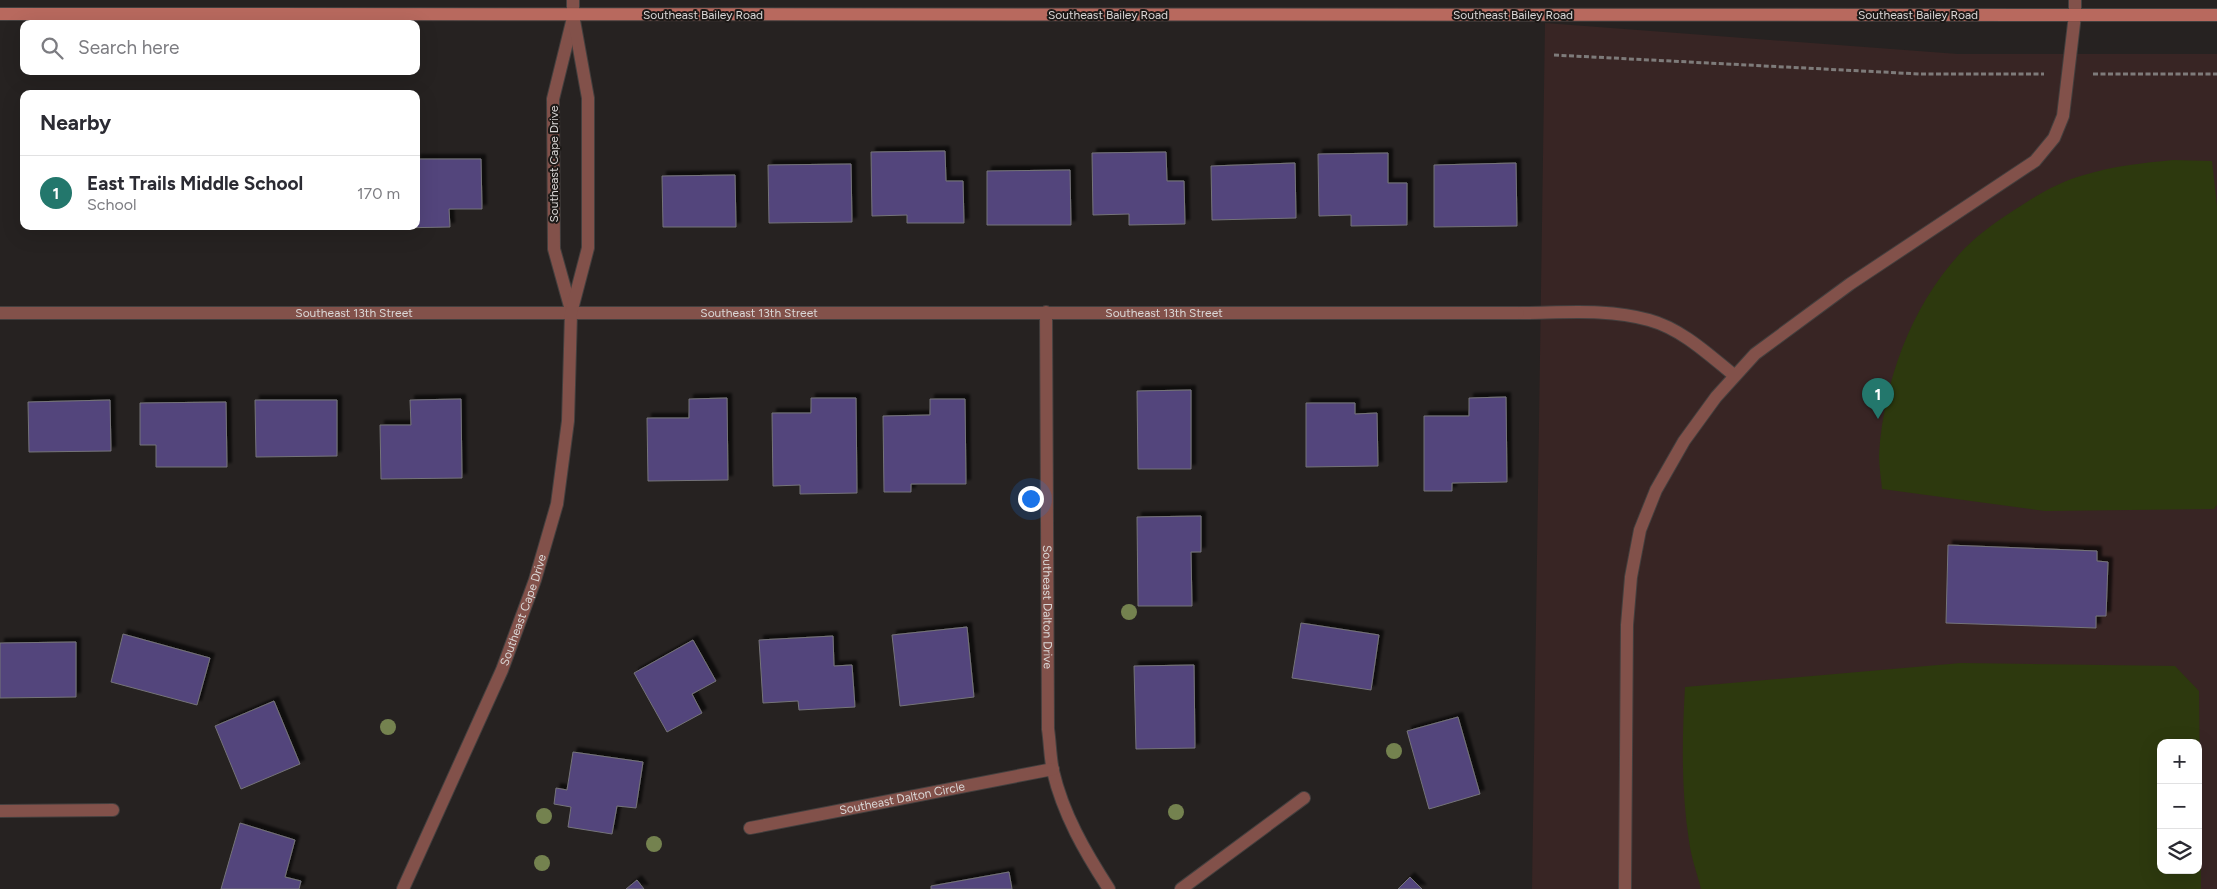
<!DOCTYPE html>
<meta charset="utf-8">
<style>
body{margin:0;font-family:Figtree,sans-serif;background:#f7f7f7;color:#2b2b33}
.controls{position:absolute;right:15px;bottom:15px;display:grid;overflow:hidden;border-radius:10px;box-shadow:0 5px 20px #0002}
.controls button{width:45px;height:45px;display:grid;place-items:center;padding:0;border:0;border-bottom:1px solid #e1e1e2;background:#fff;color:#2b2b33;font:25px sans-serif}
.you{position:absolute;left:1030px;top:498px;width:18px;height:18px;margin:-12px;border:4px solid #fff;border-radius:50%;background:#1a73e8;box-shadow:0 0 0 8px #1a73e833}
.badge{display:grid;place-items:center;width:32px;height:32px;border-radius:50%;background:#23776c;color:#fff;font-size:16px;font-weight:700}
.pin{position:absolute;translate:-50% -41px;filter:drop-shadow(0 1px 2px #0008)}
.pin::after{content:'';position:absolute;top:26px;width:18px;height:15px;background:inherit;clip-path:polygon(0 0,100% 0,50% 100%)}
.list{margin:0;padding:0;list-style:none}
h2{display:flex;justify-content:space-between;align-items:center;height:65px;margin:0;padding:0 20px;font-size:21px}
h2 small{font-size:16px;font-weight:400;color:#7c7c81}
.list li{display:grid;grid-template-columns:32px 1fr auto;gap:15px;align-items:center;box-sizing:border-box;height:75px;padding:0 20px;border-top:1px solid #e1e1e2}
.list b{display:block;font-size:19px;white-space:nowrap}
.list p{margin:0;font-size:16px;white-space:nowrap;color:#7c7c81}
.list em{font-size:16px;font-style:normal;color:#7c7c81}
.icon{flex:none;width:28px;height:28px;fill:none;stroke:currentColor;stroke-width:2;stroke-linecap:round;stroke-linejoin:round}
.map{position:relative;flex:none;width:2217px;height:889px;overflow:hidden}
.search{position:absolute;background:#fff;box-shadow:0 5px 20px #0002;left:20px;top:20px;width:400px;height:55px;display:flex;align-items:center;gap:12px;box-sizing:border-box;padding:0 18px;border-radius:10px;color:#7c7c81;font-size:19px}
.panel{position:absolute;background:#fff;box-shadow:0 5px 20px #0002;left:20px;top:90px;width:400px;height:140px;border-radius:10px}
.map>svg:first-child{display:block}
.education{fill:#382524;fill-rule:evenodd}
.green{fill:#2d390e;fill-rule:evenodd}
.building{fill:#53447c;stroke:#757479;filter:url(#shadow)}
.lines{fill:none;stroke-linecap:round;stroke-linejoin:round}
.lane-casing{stroke:#433f3e;stroke-width:14}
.street-casing{stroke:#433f3e;stroke-width:14}
.secondary-casing{stroke:#433f3e;stroke-width:14}
.path{stroke:#7e7b7a;stroke-width:3;stroke-dasharray:5 2.5;stroke-linecap:butt}
.lane{stroke:#82514a;stroke-width:12}
.street{stroke:#82514a;stroke-width:12}
.secondary{stroke:#b8695e;stroke-width:12}
.tree{fill:#74824f}
.labels{text-anchor:middle;stroke-width:4;stroke-linejoin:round;paint-order:stroke}
.street-label{font-size:12px;fill:#dad7d6;stroke:#1d1917}
</style>
<div class="map">
<svg width="2217" height="889" viewBox="0 0 2217 889">
<defs>
<filter id="shadow"><feDropShadow dx="4.5" dy="-4.5" stdDeviation="1" flood-color="#0009"/></filter>
</defs>
<rect width="100%" height="100%" fill="#262221"/>
<path class="education" d="M1545 23 1958 54H2217V889H1532ZM2161 743H2198V870H2161Z"/>
<path class="green" d="M2173 160 2212 161 2217 206V505L2214 509 2045 511 1882 489C1881 478 1879 466 1879 455 1884 379 1912 303 1965 248 1981 232 2000 219 2019 207 2039 194 2061 181 2084 175 2113 166 2143 163 2173 160Z
M1961 663 2175 666 2199 691 2201 889H1701C1697 873 1691 857 1689 841 1681 789 1682 739 1685 687ZM2161 743H2198V870H2161Z"/>
<path class="building" d="M945 151 946 181H963L964 223H907V215L872 216 871 152Z
M1166 152 1167 181H1184L1185 224 1129 225V214L1093 215 1092 153Z
M1388 153V183H1407V225L1351 226V215L1319 216 1318 154Z
M416 159H481L482 209H449L450 227 396 228 416 226Z
M1295 163 1296 218 1212 220 1211 166Z
M1516 163 1517 226 1434 227V165Z
M851 164 852 222 769 223 768 165Z
M1070 170 1071 225H987V171Z
M735 175 736 227H663L662 176Z
M1191 390V469H1138L1137 391Z
M1506 397 1507 482 1452 483V491H1424V416H1469V398Z
M727 398 728 480 648 481 647 418H689V399Z
M811 398H856L857 493 800 494V485L773 486 772 413H811Z
M461 399 462 478 381 479 380 425H411L410 400Z
M930 399H965L966 484H911V492H884L883 416 930 415Z
M110 400 111 451 29 452 28 402Z
M255 400H337V456L256 457Z
M226 402 227 467H156V445H140V403Z
M1306 403H1355V414L1377 413 1378 466 1306 467Z
M1201 516V552H1191L1192 606H1138L1137 517Z
M1948 545 2097 551V561L2108 562 2106 616H2096V628L1946 623Z
M1301 623 1379 635 1371 690 1292 678Z
M967 627 974 697 900 706 892 635Z
M123 634 210 658 197 705 111 682Z
M833 636 834 666 852 665 855 707 799 710 798 701 763 703 759 640Z
M693 640 716 681 692 694 702 713 667 732 634 673Z
M76 642V697L0 698V643Z
M1194 665 1195 748 1136 749 1134 666Z
M274 701 300 764 241 789 215 726Z
M1458 717 1480 794 1429 809 1407 731Z
M573 752 643 762 636 808 617 806 612 834 568 827 571 807 554 804 556 788 567 790Z
M240 823 295 840 285 877 301 881 299 889H221Z
M1009 872 1012 889H931V886Z
M1410 877 1422 889H1398Z
M637 880 644 889H626Z"/>
<g class="lines">
<g class="lane-casing">
<path id="lane" d="M1518 313C1561 313 1607 308 1649 320 1682 329 1709 355 1735 376
M1625 889 1627 625 1631 577 1640 530 1656 490 1684 441 1716 397 1755 354 1850 284 2035 161 2054 138 2063 116 2075 15"/>
</g>
<g class="street-casing">
<g id="street">
<path d="M2075 15V0"/>
<path d="M571 310 554 249 553 99 572 22"/>
<path id="s1" d="M1046 312 1048 729C1050 742 1050 757 1053 771 1063 814 1085 852 1109 889"/>
<path id="s2" d="M0 313H1518"/>
<path d="M0 811 113 810"/>
<path id="s3" d="M750 828 1053 769"/>
<path id="s4" d="M403 889 502 670 535 580 557 504 568 421 571 313 588 248V98L573 15V0"/>
<path d="M1181 889 1304 798"/>
</g>
</g>
<g class="secondary-casing">
<path id="secondary" d="M0 14 2217 15"/>
</g>
<path class="path" d="M1554 55 1920 74H2044
M2093 74H2217"/>
<use href="#lane" class="lane"/>
<use href="#street" class="street"/>
<use href="#secondary" class="secondary"/>
</g>
<g class="tree">
<circle cx="1129" cy="612" r="8"/>
<circle cx="388" cy="727" r="8"/>
<circle cx="1394" cy="751" r="8"/>
<circle cx="1176" cy="812" r="8"/>
<circle cx="544" cy="816" r="8"/>
<circle cx="654" cy="844" r="8"/>
<circle cx="542" cy="863" r="8"/>
</g>
<g class="labels">
<g class="street-label">
<text x="703" y="19">Southeast Bailey Road</text>
<text x="1108" y="19">Southeast Bailey Road</text>
<text x="1513" y="19">Southeast Bailey Road</text>
<text x="1918" y="19">Southeast Bailey Road</text>
<text transform="translate(554 164) rotate(-90)" y="4">Southeast Cape Drive</text>
<text dy="4" stroke="none"><textPath href="#s2" startOffset="759">Southeast 13th Street</textPath></text>
<text dy="4" stroke="none"><textPath href="#s2" startOffset="1164">Southeast 13th Street</textPath></text>
<text dy="4" stroke="none"><textPath href="#s2" startOffset="354">Southeast 13th Street</textPath></text>
<text dy="4" stroke="none"><textPath href="#s1" startOffset="295">Southeast Dalton Drive</textPath></text>
<text dy="4" stroke="none"><textPath href="#s4" startOffset="304">Southeast Cape Drive</textPath></text>
<text dy="4" stroke="none"><textPath href="#s3" startOffset="155">Southeast Dalton Circle</textPath></text>
</g>
</g>
</svg>
<div class="controls">
<button>+</button>
<button>−</button>
<button><svg class="icon" aria-label="layers" viewBox="0 0 24 24"><path d="M12 4l9 5-9 5-9-5zM3 14l9 5 9-5"/></svg></button>
</div>
<div class="you"></div>
<div class="pin badge" style="left:1878px;top:419px">1</div>
<div class="search"><svg class="icon" aria-label="search" viewBox="0 0 24 24"><circle cx="10" cy="10" r="6"/><path d="M15 15l6 6"/></svg>Search here</div>
<section class="panel">
<h2>Nearby<small></small></h2>
<ul class="list">
<li><span class="badge">1</span><div><b>East Trails Middle School</b><p>School</p></div><em>170 m</em></li>
</ul>
</section>
</div>
